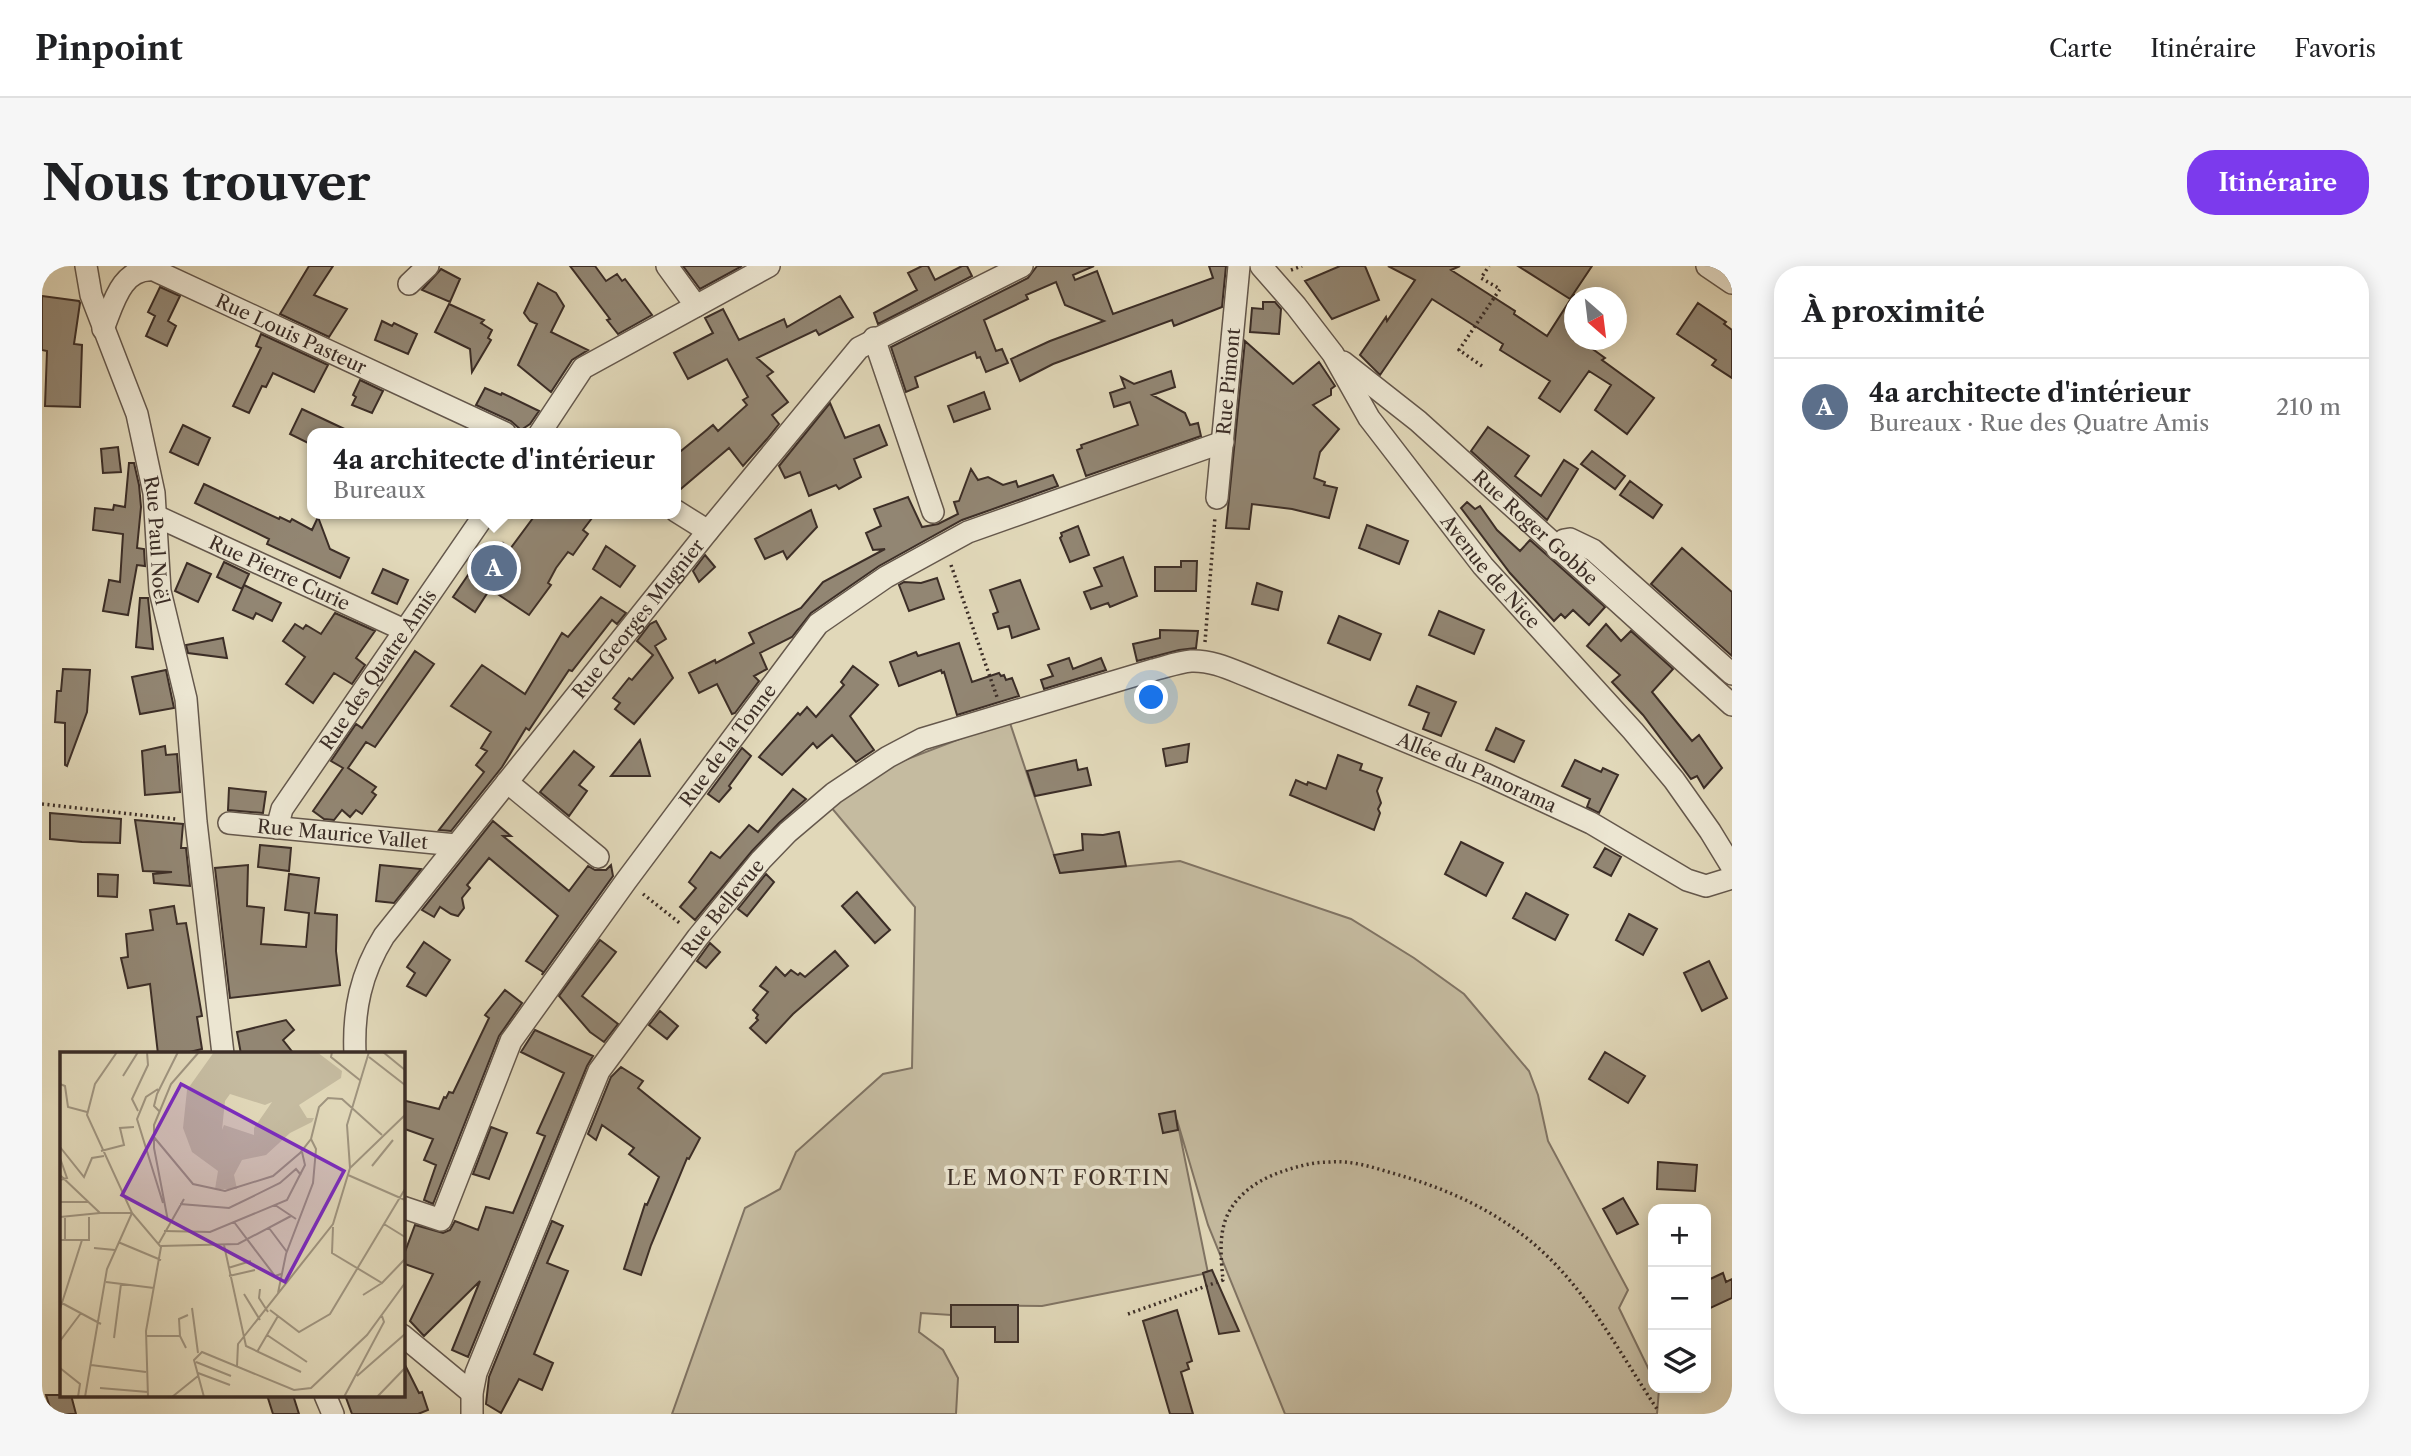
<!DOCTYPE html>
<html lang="fr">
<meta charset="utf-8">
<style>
body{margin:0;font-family:"Libre Caslon Text",serif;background:#f6f6f6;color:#202124}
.controls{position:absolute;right:21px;bottom:21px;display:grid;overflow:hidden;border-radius:14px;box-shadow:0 4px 18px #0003}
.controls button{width:63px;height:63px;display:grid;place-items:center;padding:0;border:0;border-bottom:2px solid #e0e0e0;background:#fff;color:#202124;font:35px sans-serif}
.compass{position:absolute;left:1522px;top:21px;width:63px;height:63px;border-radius:50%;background:#fff;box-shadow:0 4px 18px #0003;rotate:152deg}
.you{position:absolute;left:1110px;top:432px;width:24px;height:24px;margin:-18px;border:5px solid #fff;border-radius:50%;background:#1a73e8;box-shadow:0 0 0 10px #1a73e833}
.badge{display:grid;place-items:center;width:46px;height:46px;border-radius:50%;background:#7c3aed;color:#fff;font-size:23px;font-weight:700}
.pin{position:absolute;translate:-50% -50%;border:4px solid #fff;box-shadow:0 2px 7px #0006}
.popup{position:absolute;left:265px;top:162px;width:374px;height:91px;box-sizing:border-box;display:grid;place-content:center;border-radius:14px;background:#fff;filter:drop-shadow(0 2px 5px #0005);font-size:23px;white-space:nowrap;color:#757577}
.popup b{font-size:26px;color:#202124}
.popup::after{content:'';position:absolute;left:50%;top:100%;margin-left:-14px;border:14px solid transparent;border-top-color:#fff}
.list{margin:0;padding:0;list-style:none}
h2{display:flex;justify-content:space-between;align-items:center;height:91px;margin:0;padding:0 28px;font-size:30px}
h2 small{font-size:23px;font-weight:400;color:#757577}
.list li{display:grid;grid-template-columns:46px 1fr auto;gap:21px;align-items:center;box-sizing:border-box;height:98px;padding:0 28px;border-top:2px solid #e0e0e0}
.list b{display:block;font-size:26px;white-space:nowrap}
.list p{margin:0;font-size:23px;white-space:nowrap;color:#757577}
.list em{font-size:23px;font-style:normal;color:#757577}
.icon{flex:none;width:38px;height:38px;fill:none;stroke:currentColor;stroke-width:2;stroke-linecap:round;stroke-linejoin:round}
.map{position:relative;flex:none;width:1690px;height:1148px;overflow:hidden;border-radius:28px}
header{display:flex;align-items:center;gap:42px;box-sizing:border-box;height:98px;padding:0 35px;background:#fff;border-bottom:2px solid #e0e0e0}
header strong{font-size:33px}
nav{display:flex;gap:38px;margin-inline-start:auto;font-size:24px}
.intro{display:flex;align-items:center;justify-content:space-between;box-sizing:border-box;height:168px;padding:0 42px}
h1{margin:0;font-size:49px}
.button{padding:18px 32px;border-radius:28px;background:#7c3aed;color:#fff;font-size:24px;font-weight:700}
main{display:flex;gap:42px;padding:0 42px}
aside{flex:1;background:#fff;border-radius:28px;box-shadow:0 4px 18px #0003}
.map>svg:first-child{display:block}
.green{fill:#c5bba0;stroke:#807464;stroke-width:2}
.building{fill:#928673;stroke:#3c2e27;stroke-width:2}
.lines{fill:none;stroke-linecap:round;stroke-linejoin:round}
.minor-casing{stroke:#65584c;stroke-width:24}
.path{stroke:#3c2e27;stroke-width:3.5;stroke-dasharray:2 3.5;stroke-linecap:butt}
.minor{stroke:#ece6d2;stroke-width:21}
.labels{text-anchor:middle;stroke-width:7;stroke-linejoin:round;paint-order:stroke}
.street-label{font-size:19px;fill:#3c2e27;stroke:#ece6d2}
.neighbourhood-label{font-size:21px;letter-spacing:2px;fill:#3c2e27;stroke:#ece6d2}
.inset-road{fill:none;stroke:#9f947f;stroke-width:2}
.view{fill:#7b2cbf;fill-opacity:0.15;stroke:#7b2cbf;stroke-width:3.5}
.inset-edge{fill:none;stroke:#3c2e27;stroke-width:3.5}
</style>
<header>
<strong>Pinpoint</strong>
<nav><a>Carte</a><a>Itinéraire</a><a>Favoris</a></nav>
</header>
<div class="intro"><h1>Nous trouver</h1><a class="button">Itinéraire</a></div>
<main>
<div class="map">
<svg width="1690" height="1148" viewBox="0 0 1690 1148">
<rect width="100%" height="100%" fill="#e1d8b9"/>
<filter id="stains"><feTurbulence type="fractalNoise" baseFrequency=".00286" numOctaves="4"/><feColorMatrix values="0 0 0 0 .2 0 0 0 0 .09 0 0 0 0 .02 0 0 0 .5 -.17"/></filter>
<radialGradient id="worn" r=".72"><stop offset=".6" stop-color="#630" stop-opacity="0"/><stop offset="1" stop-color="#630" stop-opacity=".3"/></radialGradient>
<path class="green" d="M967 454 1018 607 1138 595 1309 653 1372 692 1422 728 1487 805 1496 829 1506 875 1586 1024 1577 1042 1611 1112V1122L1617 1123 1615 1148H1243L1166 959 1135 854 1166 1007 1000 1040 910 1039 909 1049 879 1047 877 1066 901 1084 916 1112 914 1148H630L703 942 738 923 754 886 841 808 870 802 873 641 788 540 850 499Z"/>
<path class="building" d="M267 0H291L272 29 305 43 287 71 238 48Z
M528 0H553L564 15 575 8 580 15 583 13 610 49 576 68 565 54 568 53Z
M641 0H700L658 23Z
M880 0H886L893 14 920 0H925L930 10 836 58 832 47 875 24 866 7Z
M995 0H1052L1031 9 1033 14 1055 5 1071 48 1171 12 1167 0H1184L1180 41 1132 60 1130 54 1011 98 978 115 969 93 1008 75 1062 55 1023 39 1014 16 984 29 986 33 942 54 954 85 960 83 966 97 944 106 938 91 935 92 933 86 873 111 876 121 864 126 849 81 986 12Z
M1298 0H1323L1337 34 1290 53 1263 15Z
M1346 0H1418L1409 4 1473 45 1472 48 1505 70 1532 28V74H1538L1563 92 1560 94 1612 132 1585 168 1553 144 1569 119 1547 105 1518 146 1497 132 1508 115 1458 84 1461 78 1390 33 1338 109 1318 89 1344 51 1345 55 1373 14Z
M1476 0H1550L1528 33Z
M399 3 418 13 408 36 380 24Z
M496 17 514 27 522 40 509 66 546 84 530 94 509 126 476 99 495 58 488 55 482 47Z
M118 21 138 30 126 55 134 60 125 80 104 70 113 50 106 46Z
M0 30 37 35 38 37 32 78 40 79 38 141 3 140 5 85 0 84Z
M798 30 811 51 777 69 774 64 715 92 731 106 725 110 746 136 730 149 737 158 725 173 701 200 687 182 634 227V189L671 159 676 165 705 139 701 134 706 131 685 93 646 113 632 87 671 67 663 52 681 43 697 74 742 53 745 61Z
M1221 36H1233L1239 43 1237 68 1208 66 1210 42 1221 43Z
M1656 37 1684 56 1682 58 1690 64V112L1670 99 1674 94 1635 68Z
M407 38 442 54 439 57 450 64 446 72 449 74 430 106 428 83 393 66Z
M340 55 350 60 352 57 375 68 366 88 333 74Z
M219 68 286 99 272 126 231 107 224 121 220 120 207 147 191 140 219 82 214 80Z
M1203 75 1251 118 1277 96 1293 120 1289 123V129L1271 139 1297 163 1278 186 1272 212 1283 216 1282 219 1295 222 1287 252 1250 243 1210 238 1207 263 1184 262Z
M1129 105 1133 121 1110 129 1143 147 1148 159 1156 157 1159 170 1044 210 1035 184 1040 182 1039 179 1096 159 1088 136 1072 141 1068 127 1083 122 1079 111 1092 118Z
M318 114 341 125 330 147 310 139 314 131 311 129Z
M443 122 459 129 460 127 497 145 488 158 479 164 469 155 434 139Z
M942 126 948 143 912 156 906 140Z
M788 137 803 172 837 159 845 179 812 193 819 211 797 223 794 219 767 230 758 206 743 212 737 200Z
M260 143 311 167H270V179L248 168Z
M141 159 168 172 156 199 128 186Z
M1446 161 1487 190 1473 210 1499 230 1522 194 1536 203 1505 254 1429 185Z
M76 181 79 206 61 207 59 183Z
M1550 185 1583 210 1573 223 1539 198Z
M87 197H92L97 219 99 241 95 282 102 283 103 300 95 299 86 349 61 345 67 314 78 316 81 268 51 264 53 242 71 244 72 239 83 241Z
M929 203 936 214 946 211 961 219 974 215 976 221 1011 209 1016 220 920 254 837 300 769 347 750 371 718 387 725 403 712 410 717 415 693 447 690 448 675 418 657 427 647 407 673 394 674 397 712 377 707 367 759 342 781 316 843 283 831 284 824 267 839 260 832 243 866 231 880 261 896 258 916 248 912 236 917 235Z
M1588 215 1620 239 1611 252 1578 229Z
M162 218 237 253 238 251 248 256 250 253 270 264 276 251 288 283 307 292 298 312 225 278 227 273 153 237Z
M1425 236 1433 243 1438 240 1455 264 1478 285 1488 274 1563 341 1547 359 1531 344 1523 352 1519 348 1512 355 1468 307 1419 242Z
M769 244 775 261 745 293 741 285 723 293 713 273Z
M494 248H553L541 264 546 268 531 289 526 286 514 302 506 317 509 319 487 349 448 323 433 346 411 331 426 309 435 314 461 277 468 283Z
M1325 259 1366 275 1357 298 1317 282Z
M1036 260 1047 289 1028 296 1018 272 1020 270 1019 267Z
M564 280 593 300 578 321 551 303Z
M1640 282 1690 326V390L1609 318Z
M663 289 673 301 657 316 651 305Z
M1081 291 1095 330 1068 341 1066 337 1049 343 1042 326 1060 320 1052 302Z
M1139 295H1155L1154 325H1113V301H1139Z
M182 296 207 308 200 323 175 311Z
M145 297 169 308 156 336 133 325Z
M341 303 366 314 355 338 330 327Z
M895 312 902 333 867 345 857 319 862 316 879 317Z
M978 314 997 363 970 372 967 360 956 363 951 348 956 346 948 324Z
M1215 317 1240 326 1236 344 1210 338Z
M202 319 239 337 230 355 214 347 211 353 191 344Z
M559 331 584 347 575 358 570 354 530 405 527 404 487 464 484 462 460 501 409 565 397 564 442 506 434 499 445 485 439 482 449 466 409 440 440 399 483 428 520 367 526 371Z
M98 332H106L111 383 94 381Z
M1397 345 1442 364 1432 388 1387 369Z
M293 347 333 365 314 392 323 399 310 418 292 407 271 437 244 418 263 391 241 375 253 358 261 363 264 359 279 368Z
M1297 350 1339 368 1328 394 1286 377Z
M614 355 624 373 613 380 631 412 592 458 573 443 578 437 571 432 587 412 590 414 611 389 595 375 608 358Z
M1564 358 1579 375 1589 365 1631 403 1610 426 1650 475 1657 469 1680 502 1662 522 1655 510 1649 513 1601 449 1570 416 1578 409 1545 380Z
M1118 364 1156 365 1154 382 1137 384 1095 395 1091 378 1118 372Z
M181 372 185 392 146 387 144 379Z
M917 377 930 416 957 407 959 410 962 409 964 414 970 412 977 430 915 449 902 406 900 407 899 404 857 420 848 396 874 386 876 390Z
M373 385 392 398 333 481 324 476 306 502 334 521 330 526 334 529 320 548 314 544 308 551 300 544 292 554 282 553 271 545 301 502 289 495 314 458 320 462Z
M1027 392 1031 403 1059 392 1064 404 1002 423 999 414 1011 410 1006 399Z
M811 400 836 419 808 450 832 484 814 496 790 469 775 482 771 477 740 509 717 491 756 447 758 449 765 441 774 451 802 419 799 416Z
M21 403 48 404 45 446 25 500 23 499V457L13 456 15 425H19Z
M124 404 132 442 98 448 90 411Z
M1375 420 1414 436 1399 470 1381 463 1387 447 1367 439Z
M1454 462 1482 475 1472 496 1444 484Z
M598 474 608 510H569Z
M1147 478 1145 496 1124 500 1121 483Z
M123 480 124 489 135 488 138 526 103 529 100 485Z
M700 482 709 490 687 520 689 522 677 536 666 528Z
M532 485 552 501 537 519 545 525 527 550 498 526Z
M1296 489 1320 498 1318 504 1340 512 1335 525 1339 537 1336 543 1338 547 1332 564 1248 529 1254 514 1265 519 1266 516 1284 523Z
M1034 494 1036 504 1045 502 1049 519 993 530 985 505Z
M1533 494 1559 506 1561 502 1576 509 1557 547 1545 541 1548 533 1520 520Z
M187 522 224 526 221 547 186 544Z
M751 523 764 533 737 557 710 585 653 654 638 641 654 622 647 616 669 586 678 592 707 559 716 566Z
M8 547 79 553 78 577 40 576 8 573Z
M93 554 141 558 139 582H144L148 620 112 617 111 608 130 606 101 605Z
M451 555 469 570H461L527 625 546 600 553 604H564L569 599 571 610 500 709 501 706 484 695 516 650 447 592 425 619 428 622 420 632 422 642 416 650 409 648 398 641 392 651 380 644Z
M1077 566 1084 600 1018 607 1012 589 1041 584 1040 568 1061 569Z
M1419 576 1461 597 1444 630 1403 608Z
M218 579 249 582 247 605 216 601Z
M1563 582 1579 591 1569 610 1552 601Z
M206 599 205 640 222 642 219 678 264 681 267 647 243 644 247 608 277 612 273 647 295 649 294 685 298 719 188 732 173 602Z
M338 599 379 603 352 637 334 635Z
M56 608 76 609 75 631 56 630Z
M724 608 732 616 705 650 696 643Z
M815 626 848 664 833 677 800 640Z
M1484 627 1526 649 1513 674 1471 652Z
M132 640 135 658 144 657 160 750 155 751 160 783 139 788H116L108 718 86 722 79 692 86 691 84 668 111 664 108 644Z
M1587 648 1615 663 1601 689 1574 674Z
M558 674 574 686 540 730 576 758 562 776 548 766 517 730Z
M382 676 408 694 384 730 365 720 373 707 365 701Z
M668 677 678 686 664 702 655 695Z
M793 685 806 700 751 748 724 777 708 762 716 754 714 752 716 749 711 744 726 726 718 720 734 701 743 710 749 704 756 709 758 707 763 711Z
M1667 695 1685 732 1660 745 1642 707Z
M463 724 480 737 457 770 391 938 382 934 394 899 382 894 391 873 360 862V834L397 843 402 831 404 832 407 826 411 827 447 752 443 749Z
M618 745 636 760 625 773 607 759Z
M244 754 252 764 241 774 252 788H199L195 766Z
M493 764 551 790 545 800 426 1091 410 1084 438 1015 382 1070 368 1055 391 1008 360 997V994L373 959 401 967 408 964 413 955 436 964 444 941 471 947 503 870 495 867 522 807 479 786Z
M1563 786 1603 810 1586 837 1547 813Z
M579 801 601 815 596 822 658 872 647 893 645 892 609 979 599 1009 582 1003 603 938 605 939 617 911 587 888 592 882 560 859 554 874 546 868 569 811Z
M1133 845 1136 864 1121 867 1117 848Z
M449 861 465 867 447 913 431 908Z
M1616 896 1655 899 1653 925 1615 923Z
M1581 932 1596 958 1575 968 1561 943Z
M510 955 521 960 505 997 526 1005 492 1088 511 1097 500 1124 477 1113 459 1147 444 1138 447 1111Z
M1170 1004 1197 1065 1177 1068 1161 1007Z
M1681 1007 1684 1016 1690 1013V1032L1664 1044V1015Z
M909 1039H976V1076H953V1061H909Z
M1135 1044 1150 1095 1145 1097 1147 1103 1139 1106 1151 1148H1128L1101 1055Z
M360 1093 377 1127 380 1126 386 1144 376 1148H310L303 1129H360Z
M4 1129H29L34 1148H10Z
M225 1129H251L257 1148H231Z"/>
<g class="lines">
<g class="minor-casing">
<g id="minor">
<path id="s1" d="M44 0 49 29 95 148 112 227 118 325 144 433 154 556 181 788"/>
<path d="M625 0 654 40"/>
<path id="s2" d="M1219 0 1254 40 1291 88 1327 152 1441 300 1591 465 1632 514 1668 565 1690 601"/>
<path d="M1665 0 1690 17"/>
<path d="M367 18 386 0"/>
<path id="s3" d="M61 63C71 39 79 1 112 4L463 167"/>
<path d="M832 72 891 246"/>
<path id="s4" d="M1301 96 1376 155 1690 439"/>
<path d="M498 167 541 102 727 0"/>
<path id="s5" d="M1175 232 1197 0"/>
<path d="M634 245 666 265"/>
<path id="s6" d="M114 250 362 364"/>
<path d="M1515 283 1522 274 1528 273 1551 284 1690 408"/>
<path d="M465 516 556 591"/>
<path id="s7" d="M187 557 414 579"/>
<path id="s8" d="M235 562 240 543 443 248"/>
<path id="s9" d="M313 788C311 744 319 707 342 670L666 265 817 82 980 0"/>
<path id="s10" d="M360 941 399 954 469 775 584 615 776 358 844 311 926 266 1181 176"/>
<path d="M360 1069 430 1127"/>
<path d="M283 1129 291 1148"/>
<path id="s11" d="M430 1148V1127L434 1107 557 805 656 671 719 594 746 566 792 527 846 491 880 473 1111 404C1123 401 1137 396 1149 395 1170 394 1190 404 1208 411L1443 508 1549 557 1645 614 1664 620 1690 612"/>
</g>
</g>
<path class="path" d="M1249 4 1260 0
M1440 100 1417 84 1458 23 1439 12 1447 0
M909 299 955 431
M1163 376 1173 251
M0 538 134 553
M601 628 639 658
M1086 1048 1181 1014C1179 992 1176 966 1187 946 1197 927 1217 914 1236 907 1253 901 1270 896 1288 896 1308 894 1330 901 1350 907 1407 923 1460 947 1503 988 1548 1030 1581 1092 1615 1143"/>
<use href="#minor" class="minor"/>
</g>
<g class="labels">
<g class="street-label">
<text dy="7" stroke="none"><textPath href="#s3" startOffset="236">Rue Louis Pasteur</textPath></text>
<text dy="7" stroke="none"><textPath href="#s5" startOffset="117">Rue Pimont</textPath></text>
<text dy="7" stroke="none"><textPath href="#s4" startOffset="254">Rue Roger Gobbe</textPath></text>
<text dy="7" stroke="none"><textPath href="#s1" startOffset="285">Rue Paul Noël</textPath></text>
<text dy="7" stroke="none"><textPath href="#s2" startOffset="383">Avenue de Nice</textPath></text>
<text dy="7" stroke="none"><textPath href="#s6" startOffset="136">Rue Pierre Curie</textPath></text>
<text dy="7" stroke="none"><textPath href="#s9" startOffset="530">Rue Georges Mugnier</textPath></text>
<text dy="7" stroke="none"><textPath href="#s8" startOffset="189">Rue des Quatre Amis</textPath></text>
<text dy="7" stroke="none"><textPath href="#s10" startOffset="600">Rue de la Tonne</textPath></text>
<text dy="7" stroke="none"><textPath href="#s11" startOffset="1424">Allée du Panorama</textPath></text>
<text dy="7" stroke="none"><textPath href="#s7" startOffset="114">Rue Maurice Vallet</textPath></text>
<text dy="7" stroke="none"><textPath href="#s11" startOffset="572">Rue Bellevue</textPath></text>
</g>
<g class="neighbourhood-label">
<text x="1017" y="919">LE MONT FORTIN</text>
</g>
</g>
<g transform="translate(18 786)">
<rect width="345" height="345" fill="#e1d8b9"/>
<path d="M154 0H257L282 19 281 26 239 53 247 66H254L252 70 230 81 206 103 182 108 174 123 177 137H155L158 119 132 100 123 76 127 38ZM170 42 205 53 212 50 194 76V83L164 73 162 78 165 49Z" fill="#c5bba0" fill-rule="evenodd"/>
<path class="inset-road" d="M57 0 35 32 27 63 72 161 101 195 86 279 88 345M272 0 271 5 301 29M323 0 345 18M309 5 345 33M63 24 78 0M0 32 5 34 8 55 27 60M98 37 86 45 77 67 103 151M78 59 72 47 88 13 87 0M99 59 94 54 97 42 118 0M93 84 133 132 165 139 213 124 240 101 251 87 259 55 268 46 282 47 322 83M0 95 24 125 32 106 44 104M41 99 64 93 60 76 74 75M0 106 7 126 0 128M312 114 333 88M290 116 287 73 309 0M0 123 40 161H72M288 123 345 148M0 150H28M120 152 169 156 220 131 236 117 241 123M215 153 236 167M0 165 40 161M5 166V188M108 169 94 96V73L111 32 139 0M174 170 215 224 221 222M324 172 345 185M273 175 272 201 322 231 345 207M209 176 227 200M104 179 150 180 227 148 245 113 242 100M0 188H29V165M58 190 101 208M99 191 124 147M164 193 186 294 241 320M101 194 178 192 231 164M34 196 55 198M168 216 191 209M169 224 195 218M46 230 94 236M200 237 199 246 208 260M218 241 226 202 253 131 256 97 251 87M184 242 200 268M303 243 322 231M0 250 41 272M132 256 138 301M0 257 22 188M210 258 239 280 270 262 345 137M207 283 247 310M86 284H120L126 296M120 284 119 267 128 263M54 286 61 232M0 289 21 261M197 300 218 264M136 310 171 324M31 313 86 320M177 314 178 292 273 172 290 116 345 63M0 316 20 332 18 345M138 321 170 333M297 324 345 282M40 336 88 340M25 345 47 217 72 161M112 345 138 324M144 345 134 308 142 300 234 338 251 336 307 283 345 231M284 345 324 270 322 264M317 345 345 316"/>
<path class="view" d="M121 32 284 119 225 230 62 143Z"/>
<rect width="345" height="345" class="inset-edge"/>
</g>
<rect width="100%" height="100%" filter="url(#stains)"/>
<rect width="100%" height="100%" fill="url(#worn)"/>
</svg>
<div class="controls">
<button>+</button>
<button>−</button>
<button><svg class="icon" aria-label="layers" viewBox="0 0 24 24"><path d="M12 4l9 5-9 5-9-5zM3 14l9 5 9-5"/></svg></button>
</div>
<svg class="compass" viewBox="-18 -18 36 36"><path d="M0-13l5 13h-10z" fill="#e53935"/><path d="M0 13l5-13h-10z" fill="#757577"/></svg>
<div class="you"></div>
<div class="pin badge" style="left:452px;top:302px;background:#5c6f8a">A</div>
<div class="popup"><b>4a architecte d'intérieur</b>Bureaux</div>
</div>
<aside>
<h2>À proximité<small></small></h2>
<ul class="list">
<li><span class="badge" style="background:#5c6f8a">A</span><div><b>4a architecte d'intérieur</b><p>Bureaux · Rue des Quatre Amis</p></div><em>210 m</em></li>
</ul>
</aside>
</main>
